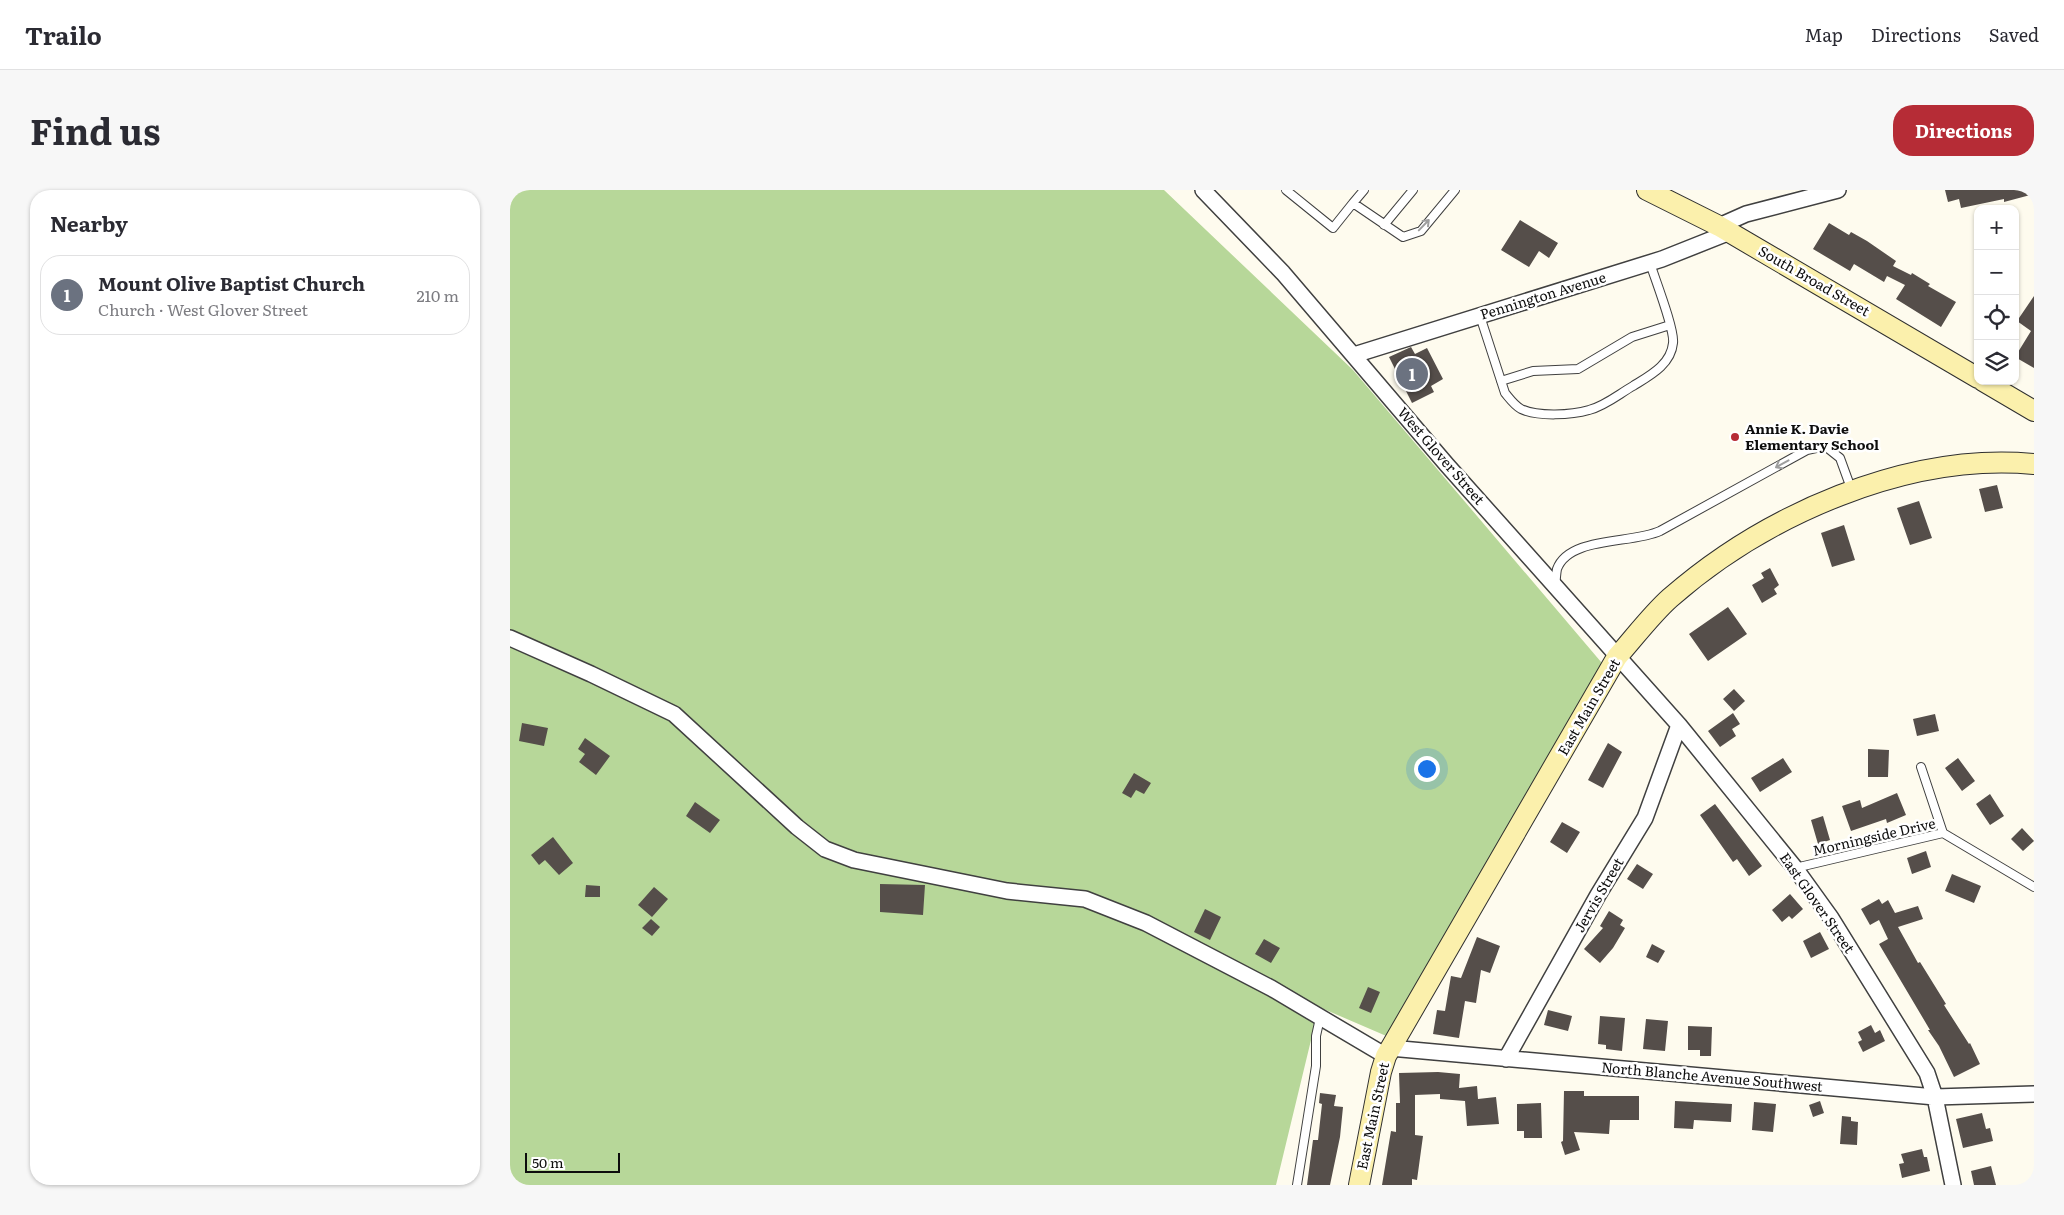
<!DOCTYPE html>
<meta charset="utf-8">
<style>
body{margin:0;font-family:Literata,serif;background:#f7f7f7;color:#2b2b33}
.controls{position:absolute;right:15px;top:15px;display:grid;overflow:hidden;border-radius:10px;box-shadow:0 1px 4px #0004}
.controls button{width:45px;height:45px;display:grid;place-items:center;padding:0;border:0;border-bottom:1px solid #e1e1e2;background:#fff;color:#2b2b33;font:25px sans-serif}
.scale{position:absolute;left:15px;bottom:12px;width:95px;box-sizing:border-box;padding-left:5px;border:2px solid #0d0d0d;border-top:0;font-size:14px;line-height:18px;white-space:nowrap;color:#0d0d0d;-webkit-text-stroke:4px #fff;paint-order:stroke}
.you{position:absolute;left:916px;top:578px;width:18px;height:18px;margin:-12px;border:4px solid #fff;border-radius:50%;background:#1a73e8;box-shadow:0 0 0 8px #1a73e833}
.badge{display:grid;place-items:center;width:32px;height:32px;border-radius:50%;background:#b62c36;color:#fff;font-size:16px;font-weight:700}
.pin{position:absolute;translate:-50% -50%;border:2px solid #fff;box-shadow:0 1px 5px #0006}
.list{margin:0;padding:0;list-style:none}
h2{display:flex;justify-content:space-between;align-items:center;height:65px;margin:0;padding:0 20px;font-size:21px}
h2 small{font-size:16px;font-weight:400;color:#7c7c81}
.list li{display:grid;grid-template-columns:32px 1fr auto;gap:15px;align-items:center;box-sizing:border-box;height:80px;margin:0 10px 10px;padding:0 10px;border:1px solid #e1e1e2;border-radius:20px}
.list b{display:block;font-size:19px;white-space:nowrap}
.list p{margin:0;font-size:16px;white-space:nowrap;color:#7c7c81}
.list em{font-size:16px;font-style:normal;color:#7c7c81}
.icon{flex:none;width:28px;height:28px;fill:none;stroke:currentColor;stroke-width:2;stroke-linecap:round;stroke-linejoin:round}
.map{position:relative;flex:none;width:1524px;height:995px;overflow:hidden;border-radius:20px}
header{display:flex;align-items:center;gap:30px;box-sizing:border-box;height:70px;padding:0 25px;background:#fff;border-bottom:1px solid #e1e1e2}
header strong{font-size:24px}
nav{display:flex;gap:28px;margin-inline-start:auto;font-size:18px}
.intro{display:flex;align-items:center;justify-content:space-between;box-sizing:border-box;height:120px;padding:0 30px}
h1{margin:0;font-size:35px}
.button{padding:12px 22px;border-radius:20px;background:#b62c36;color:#fff;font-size:18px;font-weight:700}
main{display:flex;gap:30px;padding:0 30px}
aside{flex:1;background:#fff;border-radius:20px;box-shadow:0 1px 4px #0004}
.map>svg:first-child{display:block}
.forest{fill:#b7d799}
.building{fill:#554e4a}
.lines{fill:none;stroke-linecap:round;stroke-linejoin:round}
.lane-casing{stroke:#404040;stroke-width:10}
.street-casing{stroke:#404040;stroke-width:18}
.secondary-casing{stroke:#2f2f2f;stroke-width:22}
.lane{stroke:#fff;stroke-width:8}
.street{stroke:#fff;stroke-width:15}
.secondary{stroke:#fbf0ac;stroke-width:20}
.oneway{stroke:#9e9e9e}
.poi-dot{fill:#b62c36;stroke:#fff;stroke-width:2}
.labels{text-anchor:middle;stroke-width:5;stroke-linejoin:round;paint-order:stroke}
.street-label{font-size:14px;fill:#0d0d0d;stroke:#fff}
.poi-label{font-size:14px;font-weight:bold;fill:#0d0d0d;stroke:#fff;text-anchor:start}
</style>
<header>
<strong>Trailo</strong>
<nav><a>Map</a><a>Directions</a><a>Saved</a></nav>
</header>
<div class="intro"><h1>Find us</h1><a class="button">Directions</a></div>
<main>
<aside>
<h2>Nearby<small></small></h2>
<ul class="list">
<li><span class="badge" style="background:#6b7280">1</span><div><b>Mount Olive Baptist Church</b><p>Church · West Glover Street</p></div><em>210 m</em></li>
</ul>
</aside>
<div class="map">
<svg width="1524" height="995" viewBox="0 0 1524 995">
<rect width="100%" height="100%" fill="#fefbee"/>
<path class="forest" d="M0 0H654L843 180 1097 479 881 848 809 817 766 995H0Z"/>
<path class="building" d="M1435 0H1524V4L1494 12V9L1451 18 1449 9 1438 12Z
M1010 30 1048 53 1039 68 1029 61 1019 77 991 60Z
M1319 33 1339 45 1341 42 1357 51 1386 71 1383 76 1401 85 1402 83 1420 94 1418 96 1446 112 1431 137 1386 109 1395 95 1377 86 1374 92 1344 74 1340 81 1303 59Z
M1524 106V178L1505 167 1521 141 1507 131Z
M901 157 905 164 917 158 933 189 921 196 924 202 902 213 879 167Z
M1487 295 1493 318 1475 322 1469 299Z
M1409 311 1422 348 1400 355 1387 318Z
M1334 335 1345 370 1322 377 1311 343Z
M1260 378 1269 395 1264 399 1267 404 1252 413 1242 395 1254 388 1251 383Z
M1218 417 1237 444 1198 471 1179 444Z
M1224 499 1235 511 1224 521 1213 509Z
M1223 523 1230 534 1222 539 1226 546 1210 557 1198 541Z
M1425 524 1429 541 1407 546 1403 529Z
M12 533 38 538 34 556 9 551Z
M75 548 100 566 86 585 69 572 75 564 68 559Z
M1098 553 1112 562 1093 598 1078 590Z
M1358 559 1379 560 1378 587H1358Z
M1273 568 1282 582 1250 602 1241 588Z
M1448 568 1465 591 1452 601 1435 578Z
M624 583 641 593 634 604 626 600 621 608 612 603Z
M1387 603 1396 625 1377 633 1376 629 1341 641 1332 616 1350 610 1352 618Z
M1480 604 1494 626 1480 635 1466 614Z
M185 612 210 630 200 643 176 626Z
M1205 614 1252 676 1239 686 1227 669 1223 672 1190 625Z
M1313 626 1320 650 1308 654 1301 630Z
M1052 632 1070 642 1057 663 1040 652Z
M1512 638 1524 651 1513 661 1501 649Z
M43 647 63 673 49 685 35 670 29 675 21 665Z
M1416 661 1421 677 1402 684 1397 668Z
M1127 674 1143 684 1133 699 1117 689Z
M1442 684 1471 696 1464 713 1435 701Z
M370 694 415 695 413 725 370 722Z
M76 695 90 696V707H75Z
M144 697 158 709 142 727 128 715Z
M1280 704 1293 719 1282 729 1279 726 1272 732 1262 720Z
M1369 709 1372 714 1378 710 1385 723 1408 716 1413 729 1388 737 1408 773 1410 772 1436 814 1434 815 1459 854 1460 853 1470 874 1444 887 1429 856 1418 840H1420L1369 754 1378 749 1369 730 1360 735 1351 719Z
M695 719 711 727 700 750 684 742Z
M1099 721 1113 730 1110 735 1115 738 1103 758 1090 773 1074 759 1093 738 1090 736Z
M141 729 150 737 142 746 132 738Z
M1310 742 1319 759 1301 768 1293 751Z
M967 747 990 756 980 783 971 780 966 813 955 811 949 848 923 844 927 820 935 821 941 786 951 788Z
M754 749 770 758 761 773 745 764Z
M1142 754 1155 761 1148 773 1136 767Z
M858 797 870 802 861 823 849 818Z
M1038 820 1062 826 1058 841 1034 835Z
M1090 826 1115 828 1112 861 1096 859V855L1088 854Z
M1136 829 1158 831 1155 861 1133 859Z
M1361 835 1365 843 1370 840 1375 851 1353 862 1348 852 1352 850 1348 842Z
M1178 836 1202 837 1201 866H1190V860H1178Z
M928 882 950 884 949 898 967 896 968 909 986 907 989 934 957 936 955 911 930 909V904L905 905V945L913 946 907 990 902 989V995H872L881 941 886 942V913H890L889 883Z
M1054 901H1074V906H1129V930H1100L1099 944 1064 942 1070 960 1055 965 1051 952 1053 951Z
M810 903 826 905 824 916 833 917 830 947 820 995H797L803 950H808L812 914 809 913Z
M1165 911 1222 914 1221 932 1184 930 1183 939 1164 938Z
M1310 911 1314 923 1303 927 1299 915Z
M1244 912 1266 914 1263 942 1242 940Z
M1031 913 1032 948H1014V941H1007V914Z
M1472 923 1476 939 1480 938 1483 951 1453 958 1446 929Z
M1332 926 1341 927V931L1348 932 1347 955 1330 954Z
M1412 959 1414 967H1417L1420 981 1392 988 1389 974 1394 973 1391 964Z
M1481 976 1486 995H1464L1461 981Z"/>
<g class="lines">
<g class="lane-casing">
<path id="lane" d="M776 0 823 38 843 13 893 47 911 41 945 0
M843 13 854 0
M874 35 903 0
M970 126 995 203C1000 209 1004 215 1011 219 1028 227 1062 225 1079 220 1095 216 1109 204 1123 196 1139 186 1161 175 1163 153 1165 140 1145 89 1140 73
M991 191 1023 181 1068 179 1122 147 1160 135
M1045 395C1046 390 1046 384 1047 379 1059 346 1122 354 1150 341L1297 260 1315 256 1330 268 1342 301
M1411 577 1433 643
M1285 678 1433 643 1524 697
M787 995 806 876V846L810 828"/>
</g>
<g class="street-casing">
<path id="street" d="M693 0 773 83 937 275 1169 535 1285 678 1321 728 1417 883 1425 907 1443 995
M1209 36 1236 24 1328 0
M844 165 1152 69 1220 42
M0 448 81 484 164 524 287 637 315 659 344 670 497 701 575 709 636 733 761 798 876 866
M880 858 1425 907 1524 904
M996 869 1088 705 1135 628 1169 535"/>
</g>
<g class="secondary-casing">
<path id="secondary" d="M1137 0 1209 36 1468 188
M1473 191 1524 221
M849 995 871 882 876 866 1107 467C1124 448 1141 425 1160 408 1255 325 1397 262 1524 274"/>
</g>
<use href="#lane" class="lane"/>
<use href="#street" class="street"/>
<use href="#secondary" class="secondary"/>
</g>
<defs><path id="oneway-shaft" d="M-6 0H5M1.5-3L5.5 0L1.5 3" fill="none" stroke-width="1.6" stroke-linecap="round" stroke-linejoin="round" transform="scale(1.25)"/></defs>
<g class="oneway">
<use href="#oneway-shaft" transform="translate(914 35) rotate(-46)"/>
<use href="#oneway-shaft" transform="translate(1272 274) rotate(151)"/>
</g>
<circle class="poi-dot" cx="1225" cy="247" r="5"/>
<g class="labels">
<g class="street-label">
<text transform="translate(1304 91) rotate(30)" y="5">South Broad Street</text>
<text transform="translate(1033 106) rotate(-17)" y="5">Pennington Avenue</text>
<text transform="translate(931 266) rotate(49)" y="5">West Glover Street</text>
<text transform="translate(1079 517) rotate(-60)" y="5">East Main Street</text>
<text transform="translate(1364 647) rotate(-13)" y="5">Morningside Drive</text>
<text transform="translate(1089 705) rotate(-60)" y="5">Jervis Street</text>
<text transform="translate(1307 713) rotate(55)" y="5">East Glover Street</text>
<text transform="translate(1202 887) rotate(5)" y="5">North Blanche Avenue Southwest</text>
<text transform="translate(863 926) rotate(-78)" y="5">East Main Street</text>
</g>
<g class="poi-label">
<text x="1235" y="244">Annie K. Davie<tspan x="1235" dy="16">Elementary School</tspan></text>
</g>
</g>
</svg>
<div class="controls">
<button>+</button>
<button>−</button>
<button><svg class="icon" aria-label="locate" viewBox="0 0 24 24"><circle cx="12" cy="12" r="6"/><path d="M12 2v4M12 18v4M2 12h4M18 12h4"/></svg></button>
<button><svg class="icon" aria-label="layers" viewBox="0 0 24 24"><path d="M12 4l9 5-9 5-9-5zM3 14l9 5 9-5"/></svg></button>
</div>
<div class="scale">50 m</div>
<div class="you"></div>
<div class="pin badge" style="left:902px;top:184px;background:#6b7280">1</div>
</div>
</main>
